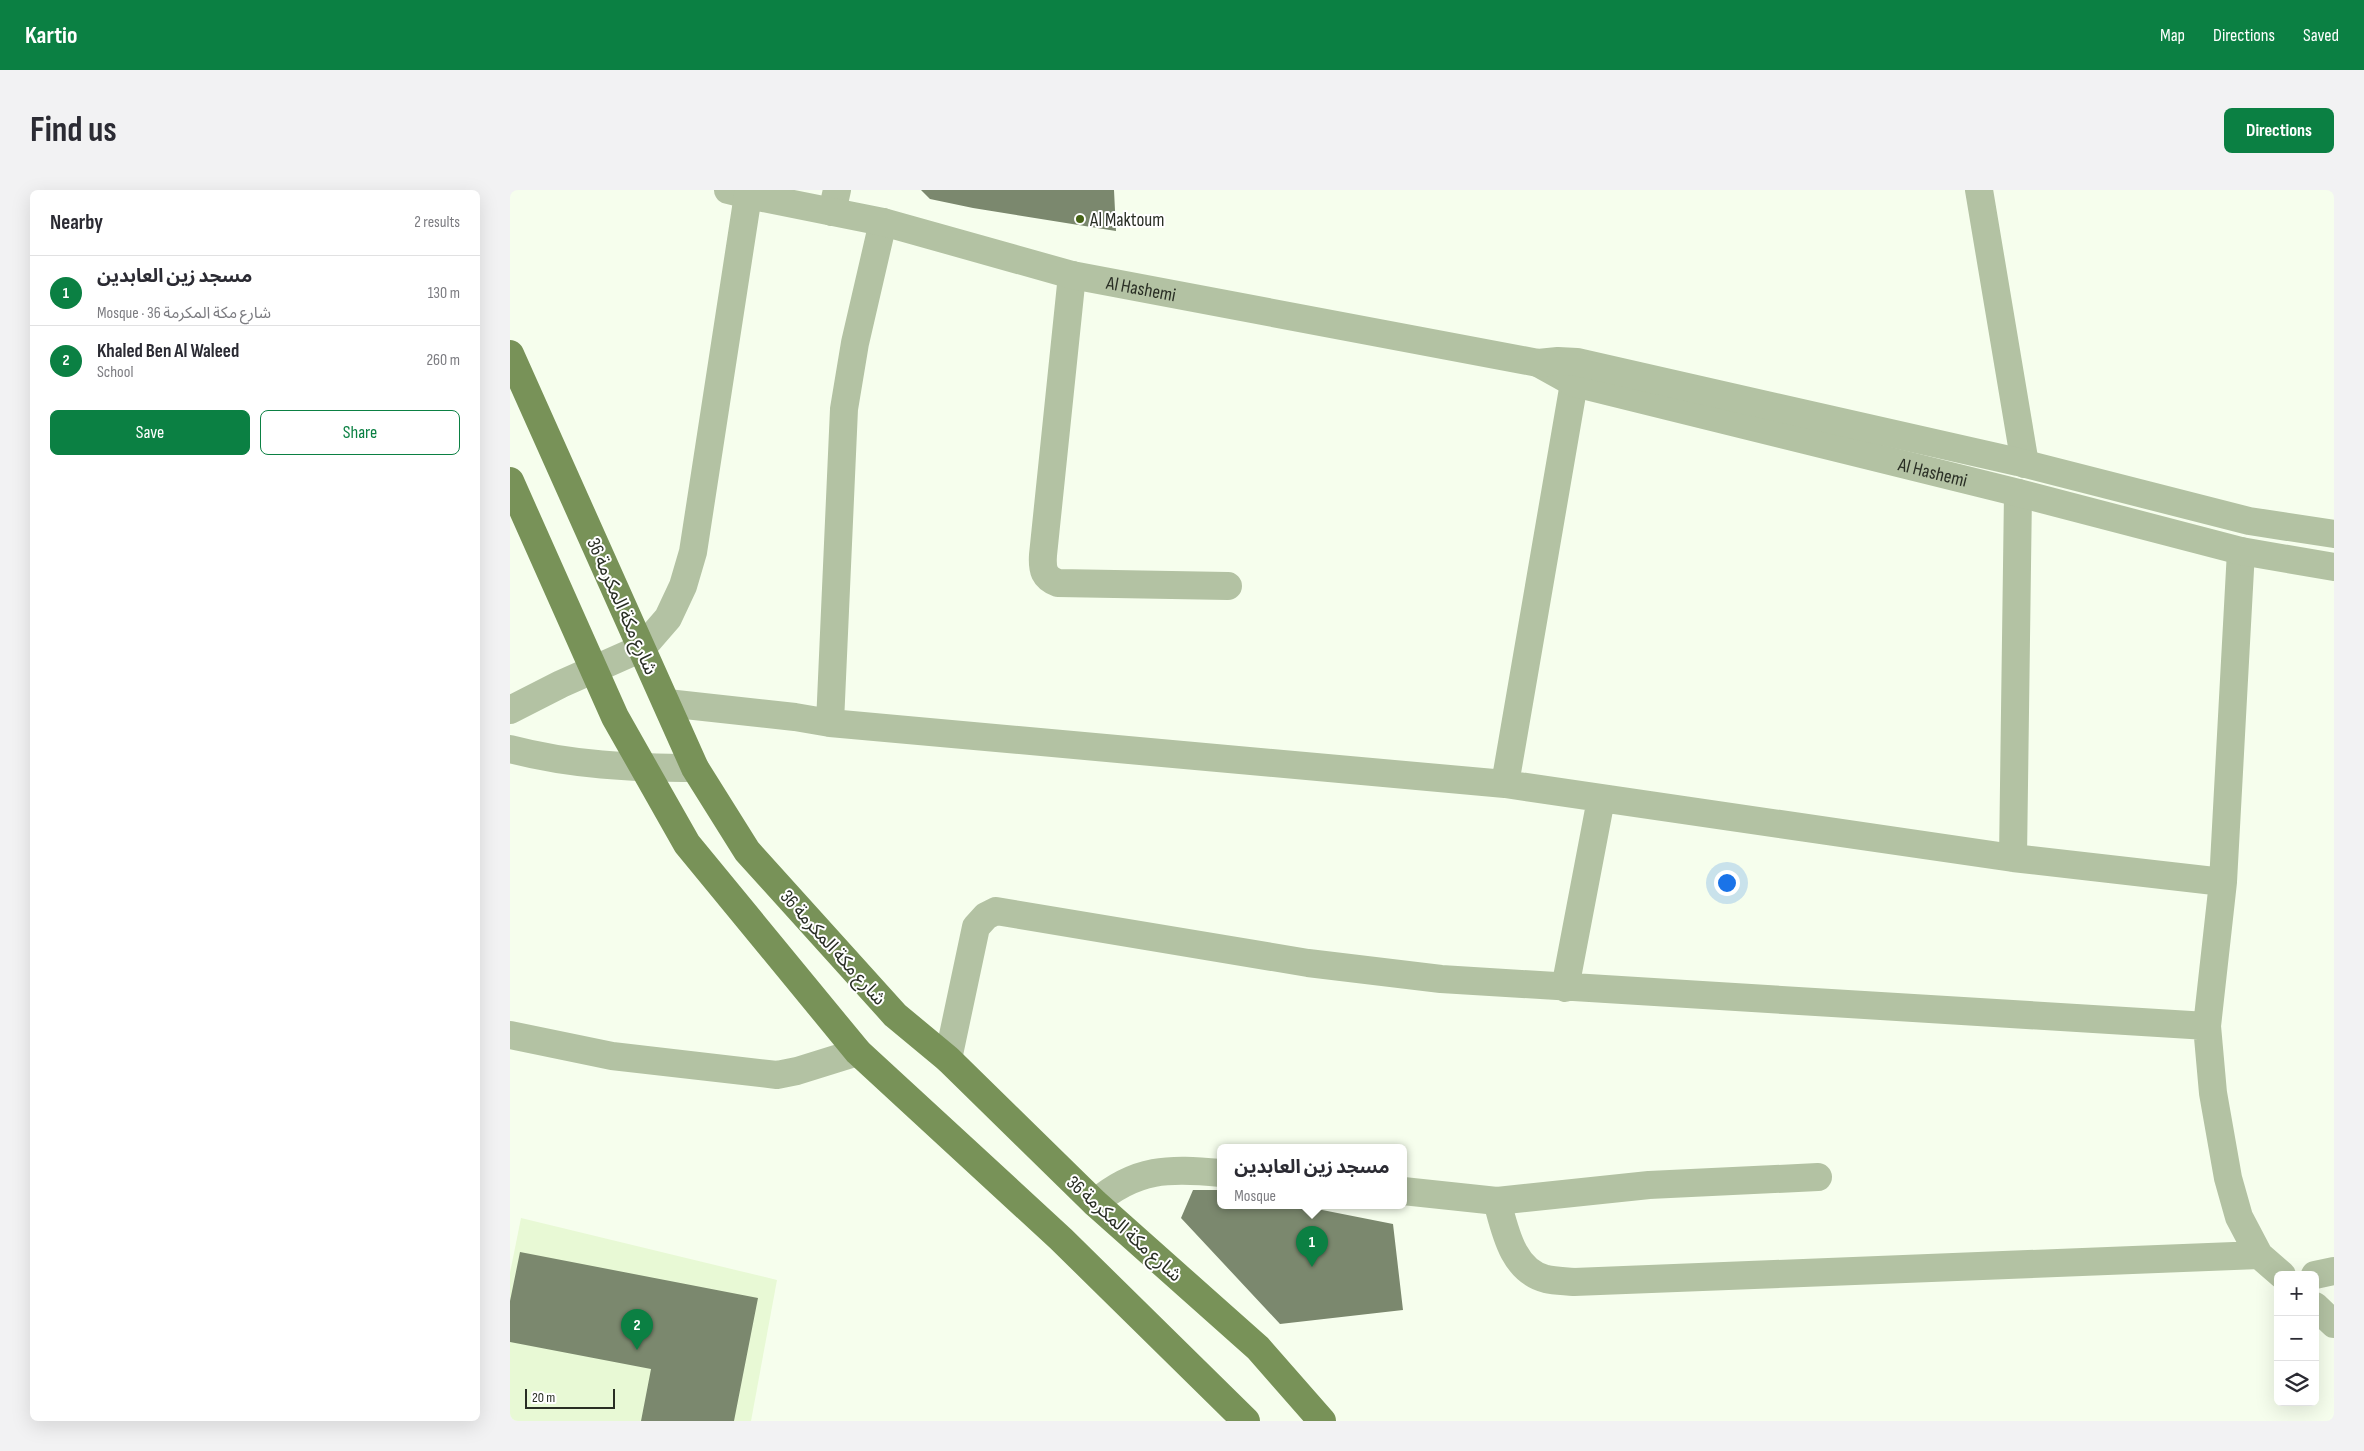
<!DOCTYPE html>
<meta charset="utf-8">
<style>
body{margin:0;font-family:"Sofia Sans Condensed","Noto Sans Arabic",sans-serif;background:#f2f2f3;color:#2b2b33}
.controls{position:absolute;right:15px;bottom:15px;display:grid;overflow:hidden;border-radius:8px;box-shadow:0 5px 20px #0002}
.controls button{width:45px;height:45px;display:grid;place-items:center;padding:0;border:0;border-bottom:1px solid #e1e1e2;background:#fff;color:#2b2b33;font:25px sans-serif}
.scale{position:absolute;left:15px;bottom:12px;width:90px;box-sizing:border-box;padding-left:5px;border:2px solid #292e24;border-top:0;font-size:14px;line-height:18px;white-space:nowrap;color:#292e24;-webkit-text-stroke:4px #fff;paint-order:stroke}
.you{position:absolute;left:1216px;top:692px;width:18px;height:18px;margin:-12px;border:4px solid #fff;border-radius:50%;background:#1a73e8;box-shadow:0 0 0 8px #1a73e833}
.badge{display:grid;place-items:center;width:32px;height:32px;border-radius:50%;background:#0b8043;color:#fff;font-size:16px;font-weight:700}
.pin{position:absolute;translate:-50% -41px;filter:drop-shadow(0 1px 2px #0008)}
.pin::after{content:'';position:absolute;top:26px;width:18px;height:15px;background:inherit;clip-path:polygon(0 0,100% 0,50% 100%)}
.popup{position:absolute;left:707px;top:954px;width:190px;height:65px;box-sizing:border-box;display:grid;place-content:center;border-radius:8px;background:#fff;filter:drop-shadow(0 1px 4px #0005);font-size:16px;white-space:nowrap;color:#7c7c81}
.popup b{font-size:19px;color:#2b2b33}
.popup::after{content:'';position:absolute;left:50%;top:100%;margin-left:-10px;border:10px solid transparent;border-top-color:#fff}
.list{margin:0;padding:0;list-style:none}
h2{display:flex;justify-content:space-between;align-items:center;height:65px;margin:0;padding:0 20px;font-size:21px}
h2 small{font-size:16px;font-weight:400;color:#7c7c81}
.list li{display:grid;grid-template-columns:32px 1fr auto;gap:15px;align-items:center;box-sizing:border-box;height:70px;padding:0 20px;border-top:1px solid #e1e1e2}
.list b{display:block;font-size:19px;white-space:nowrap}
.list p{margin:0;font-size:16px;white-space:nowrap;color:#7c7c81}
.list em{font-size:16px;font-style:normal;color:#7c7c81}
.actions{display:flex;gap:10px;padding:15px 20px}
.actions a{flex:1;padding:11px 0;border:1px solid #0b8043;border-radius:8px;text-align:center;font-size:18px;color:#0b8043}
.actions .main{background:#0b8043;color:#fff}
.icon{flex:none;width:28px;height:28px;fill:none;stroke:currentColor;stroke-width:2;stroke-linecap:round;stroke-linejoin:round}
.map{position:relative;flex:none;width:1824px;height:1231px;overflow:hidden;border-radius:8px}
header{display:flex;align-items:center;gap:30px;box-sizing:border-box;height:70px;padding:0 25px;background:#0b8043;color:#fff}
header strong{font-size:24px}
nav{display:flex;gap:28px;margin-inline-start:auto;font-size:18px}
.intro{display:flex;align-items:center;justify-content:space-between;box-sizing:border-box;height:120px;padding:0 30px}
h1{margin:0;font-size:35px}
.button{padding:12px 22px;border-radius:8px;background:#0b8043;color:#fff;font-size:18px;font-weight:700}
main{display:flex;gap:30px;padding:0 30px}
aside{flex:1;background:#fff;border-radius:8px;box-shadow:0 5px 20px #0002}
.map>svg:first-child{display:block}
.built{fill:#e8f9d5}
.building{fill:#7b886e}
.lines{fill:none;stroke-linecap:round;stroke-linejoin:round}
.minor{stroke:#b3c2a3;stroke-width:28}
.tertiary{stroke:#b3c2a3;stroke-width:28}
.primary{stroke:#789258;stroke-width:28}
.poi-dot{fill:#466316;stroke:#fff;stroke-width:2}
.labels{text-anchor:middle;stroke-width:4;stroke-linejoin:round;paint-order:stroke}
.poi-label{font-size:19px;fill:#292e24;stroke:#fff;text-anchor:start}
.street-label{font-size:19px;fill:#292e24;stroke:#fff}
</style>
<header>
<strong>Kartio</strong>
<nav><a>Map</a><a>Directions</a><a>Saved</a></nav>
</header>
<div class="intro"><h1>Find us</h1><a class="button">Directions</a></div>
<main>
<aside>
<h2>Nearby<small>2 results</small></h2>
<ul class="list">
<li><span class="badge">1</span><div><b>مسجد زين العابدين</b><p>Mosque · شارع مكة المكرمة 36</p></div><em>130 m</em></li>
<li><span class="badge">2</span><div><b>Khaled Ben Al Waleed</b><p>School</p></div><em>260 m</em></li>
</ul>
<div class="actions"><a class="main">Save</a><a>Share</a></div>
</aside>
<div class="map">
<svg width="1824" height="1231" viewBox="0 0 1824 1231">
<rect width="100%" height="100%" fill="#f6feed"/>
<path class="built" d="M11 1028 267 1090 241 1231H0V1083Z"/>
<path class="building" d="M411 0H604L606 41 463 18 420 9Z
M683 1000H711V1016H792L883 1034 893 1120 770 1134 671 1028Z
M10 1062 248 1108 224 1231H131L141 1179 0 1152V1111Z"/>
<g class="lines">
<path class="minor" d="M218 0 238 5
M1469 0 1515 274
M322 22 327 0
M562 85 533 365C532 380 534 388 548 393L718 396
M1731 361 1713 692 1697 836 1703 903 1718 988 1729 1027 1749 1065 1772 1085
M157 513 285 527 320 533 995 594 1503 668 1713 692
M320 533 334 219 345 153 373 32
M0 559C61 575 122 578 185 578
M995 594 1064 193
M1503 668 1508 303
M1055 798 1091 609
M0 845 102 866 267 885 287 881 348 862
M438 869 466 737 476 726 486 721 798 773 931 789 1697 836
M893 1001 987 1011 1139 995 1308 987
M987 1011C995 1040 1002 1080 1036 1089 1045 1091 1055 1091 1064 1092L1749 1065
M585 1013C626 978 659 978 711 983
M1805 1085 1824 1081
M1805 1116 1824 1134"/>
<g class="tertiary">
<path id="s1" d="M1028 173 1064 193 1501 301 1731 361 1824 377"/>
<path id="s2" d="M0 520 51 494 132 458 158 428 173 396 183 362 238 5 373 32 562 85 1028 173 1048 171 1067 172 1508 272 1739 331 1824 344"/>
</g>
<path class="primary" d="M0 164 185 578 237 661 385 825 438 869 585 1013 748 1158 812 1231
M0 291 105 527 177 654 348 862 551 1049 736 1231"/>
</g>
<circle class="poi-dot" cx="570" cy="29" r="5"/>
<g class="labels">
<g class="poi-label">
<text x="580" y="36">Al Maktoum</text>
</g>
<g class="street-label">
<text dy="7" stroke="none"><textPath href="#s2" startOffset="1022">Al Hashemi</textPath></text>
<text dy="7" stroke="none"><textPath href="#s1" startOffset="411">Al Hashemi</textPath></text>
<text transform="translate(113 416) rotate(66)" y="7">شارع مكة المكرمة 36</text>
<text transform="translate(324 757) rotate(48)" y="7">شارع مكة المكرمة 36</text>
<text transform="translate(615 1038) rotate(42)" y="7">شارع مكة المكرمة 36</text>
</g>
</g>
</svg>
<div class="controls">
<button>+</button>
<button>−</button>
<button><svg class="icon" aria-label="layers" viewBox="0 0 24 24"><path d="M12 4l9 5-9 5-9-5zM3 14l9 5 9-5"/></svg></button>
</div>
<div class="scale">20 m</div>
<div class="you"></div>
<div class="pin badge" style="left:802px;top:1077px">1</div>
<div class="popup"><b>مسجد زين العابدين</b>Mosque</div>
<div class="pin badge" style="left:127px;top:1160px">2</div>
</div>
</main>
